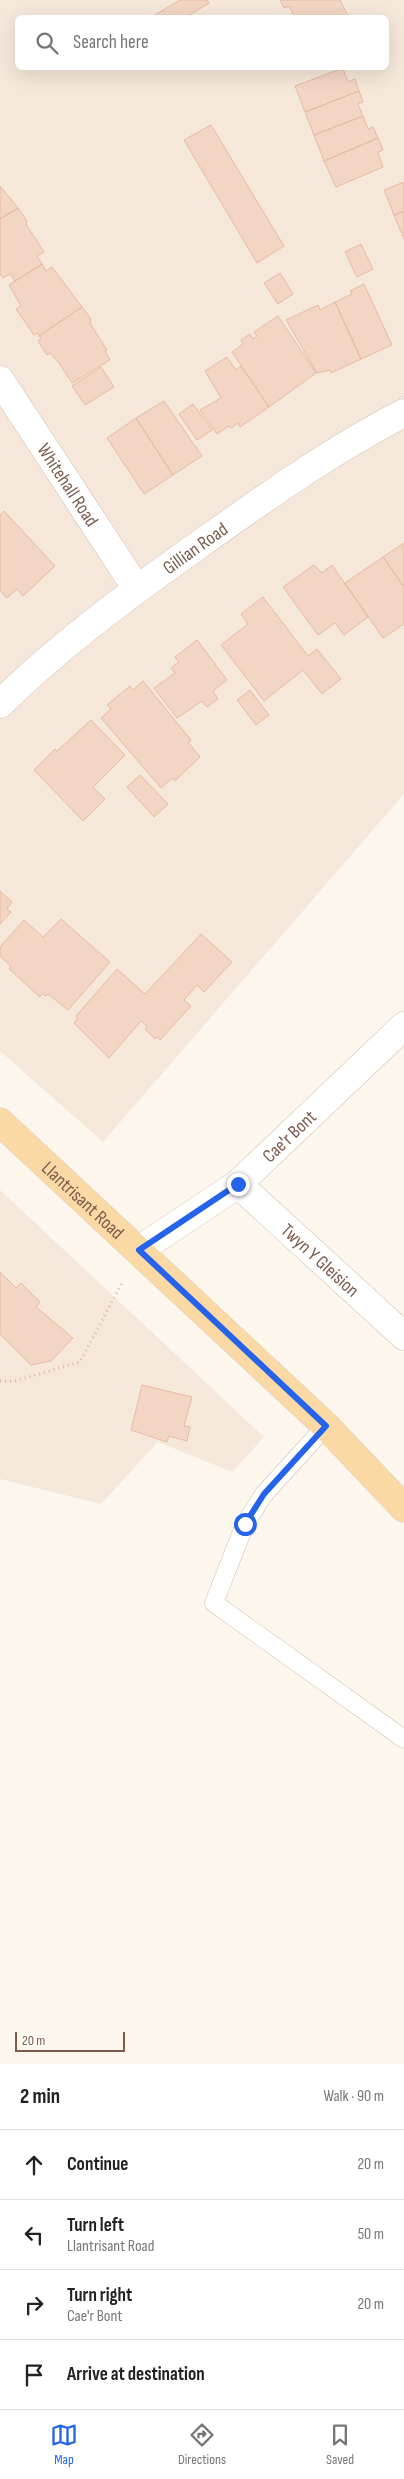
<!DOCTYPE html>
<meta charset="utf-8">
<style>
body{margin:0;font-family:"Sofia Sans Condensed",sans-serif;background:#f2f2f2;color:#222}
.scale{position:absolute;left:15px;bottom:12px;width:110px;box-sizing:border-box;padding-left:5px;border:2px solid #7a5c4d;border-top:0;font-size:14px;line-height:18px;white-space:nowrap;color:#7a5c4d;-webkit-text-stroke:4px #fffaf3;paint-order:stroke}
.stop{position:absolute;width:15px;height:15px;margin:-11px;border:4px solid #2563eb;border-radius:50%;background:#fff}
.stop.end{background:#2563eb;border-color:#fff;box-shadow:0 1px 5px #0008}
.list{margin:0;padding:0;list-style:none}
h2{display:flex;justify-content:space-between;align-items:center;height:65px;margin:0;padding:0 20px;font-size:21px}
h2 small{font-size:16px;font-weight:400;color:#767676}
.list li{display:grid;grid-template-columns:32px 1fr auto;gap:15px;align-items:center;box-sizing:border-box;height:70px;padding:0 20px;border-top:1px solid #e0e0e0}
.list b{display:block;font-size:19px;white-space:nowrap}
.list p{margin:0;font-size:16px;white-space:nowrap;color:#767676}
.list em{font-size:16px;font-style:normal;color:#767676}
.icon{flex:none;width:28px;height:28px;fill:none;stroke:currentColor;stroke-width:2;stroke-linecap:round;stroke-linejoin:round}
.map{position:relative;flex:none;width:404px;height:2064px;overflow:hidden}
.search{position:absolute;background:#fff;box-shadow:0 5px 20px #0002;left:15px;right:15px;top:15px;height:55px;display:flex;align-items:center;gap:12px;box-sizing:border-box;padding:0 18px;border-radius:8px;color:#767676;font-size:19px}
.sheet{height:345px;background:#fff}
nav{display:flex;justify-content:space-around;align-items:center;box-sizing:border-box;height:70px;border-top:1px solid #e0e0e0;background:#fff;font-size:14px;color:#767676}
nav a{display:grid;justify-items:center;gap:2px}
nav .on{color:#2563eb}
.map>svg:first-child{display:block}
.residential{fill:#f5e8da;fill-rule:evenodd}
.building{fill:#f3d5c3;stroke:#e6bba3}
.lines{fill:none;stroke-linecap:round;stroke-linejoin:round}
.lane-casing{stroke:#d1beb0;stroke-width:19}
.street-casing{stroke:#d1beb0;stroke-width:29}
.primary-casing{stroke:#dad1cd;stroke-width:29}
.path{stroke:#d9b8a5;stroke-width:3;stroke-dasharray:1 4;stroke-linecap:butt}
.lane{stroke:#fff;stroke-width:18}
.street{stroke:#fff;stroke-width:28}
.primary{stroke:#fbd9a5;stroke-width:28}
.route{stroke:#2563eb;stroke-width:6}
.labels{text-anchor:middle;stroke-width:4;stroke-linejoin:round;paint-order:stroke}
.street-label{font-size:19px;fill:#7a5c4d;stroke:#fffaf3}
</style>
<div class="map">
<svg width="404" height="2064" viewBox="0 0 404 2064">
<rect width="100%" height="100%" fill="#fdf6ec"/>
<path class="residential" d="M0 0H404V794L103 1142 0 1051ZM18 18H386V68H18Z
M0 1190 264 1437 232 1472 158 1442 101 1504 0 1479Z"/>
<path class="building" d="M180 0H207L209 3 185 18H156L155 15Z
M280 0H340L349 18H295L289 6 284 8Z
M343 68 348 82 355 79 359 91 305 112 295 86Z
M359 91 363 102 358 104 363 116 314 135 305 112Z
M363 116 368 129 373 127 378 138 324 161 314 135Z
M211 125 284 246 257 263 184 140Z
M378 138 383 150 378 152 383 167 336 187 324 161Z
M404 182V211L394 215 384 190Z
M0 186 18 208 0 219Z
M18 208 27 221 26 224 44 252 37 256 42 264 15 281 10 274 3 278 0 274V219Z
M404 211V239L394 215Z
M361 244 373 269 357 277 345 252Z
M42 264 46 271 52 267 82 307 39 336 38 333 34 335 16 309 21 306 9 285Z
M280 273 293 294 278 304 264 283Z
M364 284 392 345 361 359 335 302 352 294 350 291Z
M335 302 361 359 331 373 330 370 317 373 286 320 318 305 320 310Z
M82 307 91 319 90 323 107 350 105 351 110 360 72 383 59 363 50 353 47 355 38 341 41 338 39 336Z
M278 316 316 373 269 407 232 352 243 344 241 340 250 334 253 339 257 336 254 332Z
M227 357 236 370 241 366 269 407 240 427 238 423 231 428 229 426 217 434 200 410 221 398 205 371Z
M101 367 114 387 85 405 72 386Z
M164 401 202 456 173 475 136 418Z
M193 404 212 430 197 440 179 414Z
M136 418 173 475 144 494 107 438Z
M4 511 55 566 23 596 17 589 7 598 0 591V515Z
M404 543V587L383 557Z
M383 557 404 587V624L383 638 345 583Z
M314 565 322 573 332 565 368 617 344 635 335 623 318 635 283 587Z
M263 597 308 656 317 649 341 679 322 694 303 670 264 701 221 645 248 624 241 614Z
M197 640 227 680 213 691 218 699 207 707 202 701 177 718 154 688 175 673 171 668 179 662 175 657Z
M143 681 191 740 188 742 200 757 175 781 173 778 161 788 101 718 111 709 107 705 130 686 133 690Z
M250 690 269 715 256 725 237 700Z
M91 720 125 755 93 787 105 799 83 821 34 770 55 749 57 751Z
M140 775 168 804 154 817 127 787Z
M0 891 12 902 7 909 11 912 0 924Z
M61 919 110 962 68 1010 48 994 46 996 43 994 40 997 9 969 11 966 0 956V947L24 920 43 937Z
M201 934 232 962 204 992 197 985 184 1000 191 1006 160 1040 157 1037 155 1039 145 1029 147 1026 141 1021 109 1058 74 1023 78 1018 76 1016 117 969 145 994Z
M0 1272 16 1288 21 1283 40 1302 36 1307 73 1338 51 1361 31 1365 0 1334Z
M142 1385 192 1397 184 1426 190 1427 187 1441 169 1436 167 1442 131 1430Z"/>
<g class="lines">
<g class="lane-casing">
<path id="lane" d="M326 1426 264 1494 245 1524 214 1603 404 1739"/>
</g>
<g class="street-casing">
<g id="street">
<path id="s1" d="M0 380 137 589"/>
<path id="s2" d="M0 704C61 644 131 593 200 544 266 497 332 450 404 413"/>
<path id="s3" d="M238 1184 404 1336"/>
<path id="s4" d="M139 1250 238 1184 404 1026"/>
</g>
</g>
<g class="primary-casing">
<g id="primary">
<path id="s5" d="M0 1122 326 1426 404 1508"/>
</g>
</g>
<path class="path" d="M0 1381H15L80 1362 123 1281"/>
<use href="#lane" class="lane"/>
<use href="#street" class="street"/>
<use href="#primary" class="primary"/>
</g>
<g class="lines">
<path class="route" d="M238 1184 139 1250 326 1426 264 1494 245 1524"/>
</g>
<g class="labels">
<g class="street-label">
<text dy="7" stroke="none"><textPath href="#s1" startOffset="125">Whitehall Road</textPath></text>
<text dy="7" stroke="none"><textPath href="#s2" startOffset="250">Gillian Road</textPath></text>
<text dy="7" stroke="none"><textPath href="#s4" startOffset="189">Cae'r Bont</textPath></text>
<text dy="7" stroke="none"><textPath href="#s5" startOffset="114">Llantrisant Road</textPath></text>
<text dy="7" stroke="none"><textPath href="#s3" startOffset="112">Twyn Y Gleision</textPath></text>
</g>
</g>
</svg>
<div class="scale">20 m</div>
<div class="stop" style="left:245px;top:1524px"></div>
<div class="stop end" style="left:238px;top:1184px"></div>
<div class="search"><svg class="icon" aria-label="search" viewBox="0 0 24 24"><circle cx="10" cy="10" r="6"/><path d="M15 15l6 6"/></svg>Search here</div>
</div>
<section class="sheet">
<h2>2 min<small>Walk · 90 m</small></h2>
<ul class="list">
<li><svg class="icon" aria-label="ahead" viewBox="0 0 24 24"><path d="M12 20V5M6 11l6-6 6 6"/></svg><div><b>Continue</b></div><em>20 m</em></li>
<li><svg class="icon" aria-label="left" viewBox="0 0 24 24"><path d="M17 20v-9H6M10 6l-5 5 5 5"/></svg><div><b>Turn left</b><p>Llantrisant Road</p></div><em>50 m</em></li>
<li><svg class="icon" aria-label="right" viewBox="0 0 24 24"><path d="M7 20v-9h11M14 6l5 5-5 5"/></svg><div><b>Turn right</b><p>Cae'r Bont</p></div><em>20 m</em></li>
<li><svg class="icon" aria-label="arrive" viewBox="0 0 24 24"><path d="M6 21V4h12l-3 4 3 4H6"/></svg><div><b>Arrive at destination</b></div></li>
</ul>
</section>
<nav>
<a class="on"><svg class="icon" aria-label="map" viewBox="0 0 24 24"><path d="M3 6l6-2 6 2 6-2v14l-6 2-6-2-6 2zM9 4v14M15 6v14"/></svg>Map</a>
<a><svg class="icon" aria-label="directions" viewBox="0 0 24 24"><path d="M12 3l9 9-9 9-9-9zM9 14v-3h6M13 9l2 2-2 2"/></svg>Directions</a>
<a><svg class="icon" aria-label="saved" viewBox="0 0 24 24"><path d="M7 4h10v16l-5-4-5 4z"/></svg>Saved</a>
</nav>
